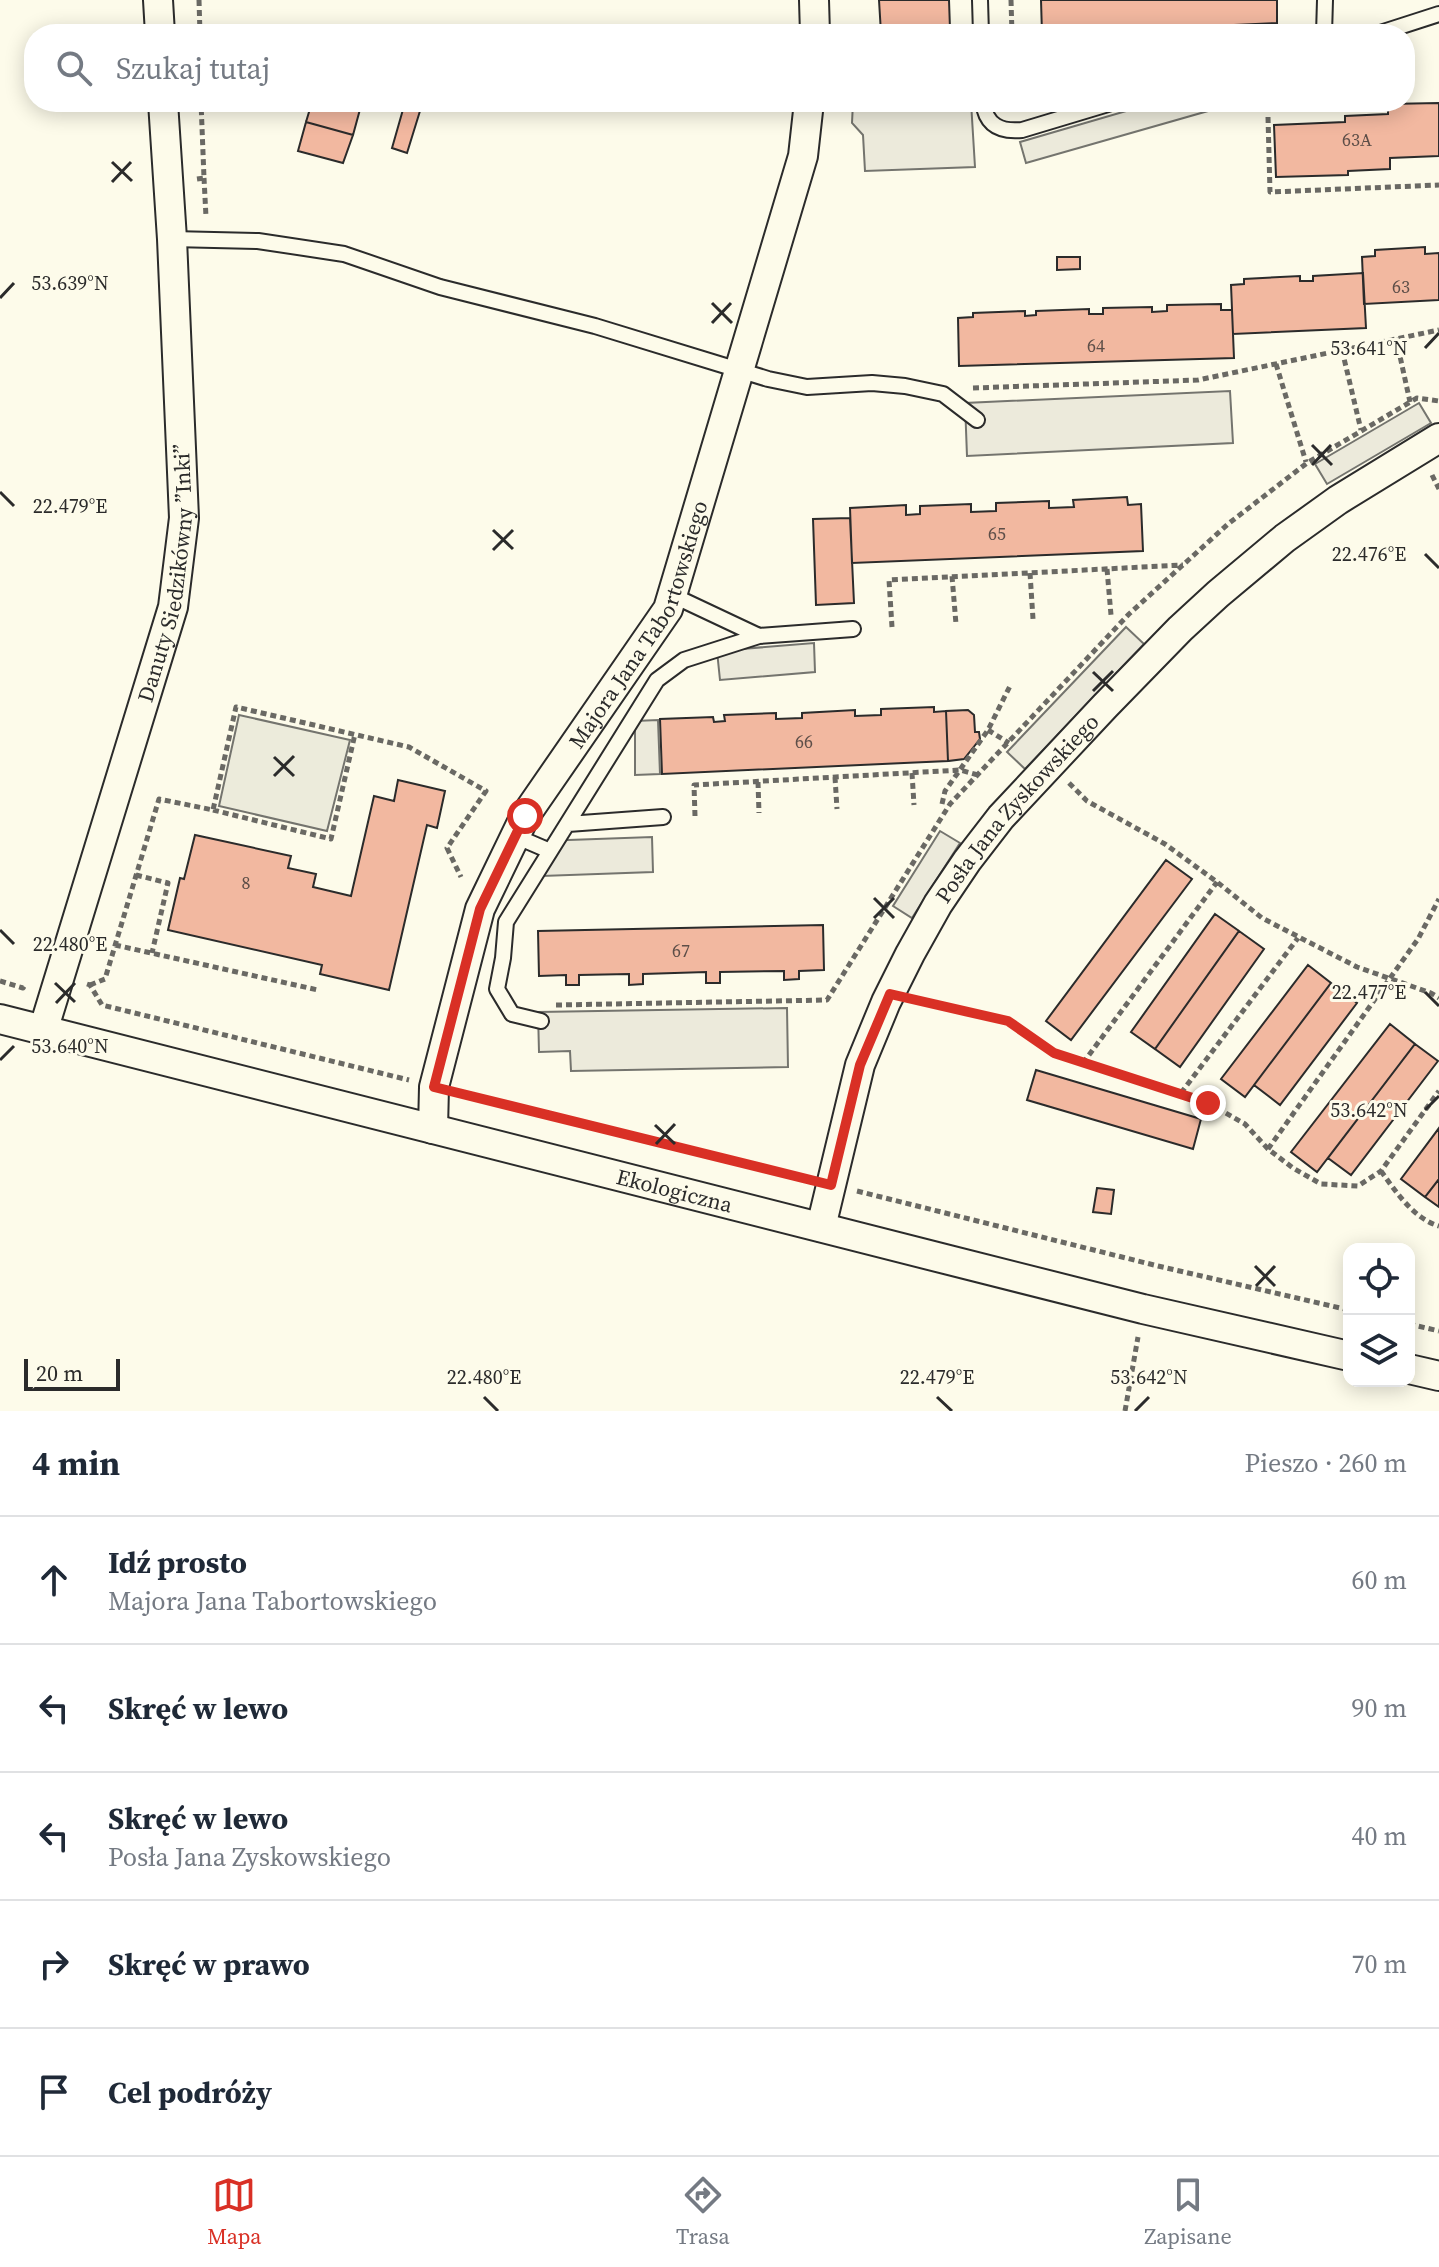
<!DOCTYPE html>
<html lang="pl">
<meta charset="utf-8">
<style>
body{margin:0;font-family:"Source Serif 4",serif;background:#f2f2f3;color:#1f2937}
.controls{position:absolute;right:24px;bottom:24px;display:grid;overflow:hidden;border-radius:16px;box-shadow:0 4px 20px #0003}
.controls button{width:72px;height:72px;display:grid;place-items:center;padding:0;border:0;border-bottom:2px solid #e0e1e3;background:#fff;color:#1f2937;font:40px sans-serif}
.scale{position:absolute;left:24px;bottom:20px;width:96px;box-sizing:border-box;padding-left:8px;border:4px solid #2b2b2b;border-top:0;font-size:22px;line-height:28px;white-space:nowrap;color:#2b2b2b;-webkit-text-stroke:6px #fdfbea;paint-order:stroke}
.stop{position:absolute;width:24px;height:24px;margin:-18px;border:6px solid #d93025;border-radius:50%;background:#fff}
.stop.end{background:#d93025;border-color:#fff;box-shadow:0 2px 8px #0008}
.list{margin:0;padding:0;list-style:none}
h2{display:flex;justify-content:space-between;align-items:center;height:104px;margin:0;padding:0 32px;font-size:34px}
h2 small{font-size:26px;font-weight:400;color:#747a83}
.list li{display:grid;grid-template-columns:52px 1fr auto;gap:24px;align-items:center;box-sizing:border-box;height:128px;padding:0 32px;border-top:2px solid #e0e1e3}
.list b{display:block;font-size:30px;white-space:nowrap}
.list p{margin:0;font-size:26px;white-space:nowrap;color:#747a83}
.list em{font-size:26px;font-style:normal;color:#747a83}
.icon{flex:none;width:44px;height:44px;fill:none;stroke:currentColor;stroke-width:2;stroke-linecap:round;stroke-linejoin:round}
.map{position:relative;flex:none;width:1439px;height:1411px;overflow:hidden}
.search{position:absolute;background:#fff;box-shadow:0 4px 20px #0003;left:24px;right:24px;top:24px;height:88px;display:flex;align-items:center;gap:20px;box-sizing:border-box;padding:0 28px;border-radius:32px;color:#747a83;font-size:30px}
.sheet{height:744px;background:#fff}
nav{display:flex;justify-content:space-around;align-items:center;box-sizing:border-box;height:112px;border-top:2px solid #e0e1e3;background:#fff;font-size:22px;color:#747a83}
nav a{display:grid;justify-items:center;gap:4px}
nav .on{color:#d93025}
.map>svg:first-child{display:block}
.green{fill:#ecebdb;stroke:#74746e;stroke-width:2}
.parking{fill:#eceadb;stroke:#74746e;stroke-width:2}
.building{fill:#f2b8a0;stroke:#2b2b2b;stroke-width:2}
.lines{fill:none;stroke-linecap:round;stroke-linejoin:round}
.service-casing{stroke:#2b2b2b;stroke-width:18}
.minor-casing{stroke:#2b2b2b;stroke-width:32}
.path{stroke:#6a6964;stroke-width:5;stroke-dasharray:6 4;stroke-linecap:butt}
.service{stroke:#fdfbea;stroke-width:14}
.minor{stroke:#fdfbea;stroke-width:28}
.route{stroke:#d93025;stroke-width:10}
.ticks{fill:none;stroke:#2b2b2b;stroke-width:3}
.labels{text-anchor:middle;stroke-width:6;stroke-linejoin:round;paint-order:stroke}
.number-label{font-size:18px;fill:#5d4e48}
.street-label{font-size:22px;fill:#2b2b2b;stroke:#fdfbea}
.ticks-label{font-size:20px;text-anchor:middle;fill:#2b2b2b;stroke:#fdfbea;stroke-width:6;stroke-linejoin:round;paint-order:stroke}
</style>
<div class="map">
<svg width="1439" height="1411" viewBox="0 0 1439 1411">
<rect width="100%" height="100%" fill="#fdfbea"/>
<path class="green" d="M239 715 350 740 327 831 219 806Z"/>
<path class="parking" d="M853 102H971L975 167 865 171 863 135 852 123Z
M1157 102H1220L1222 107 1026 163 1020 142Z
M1230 391 1233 443 967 456 965 403Z
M1419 403 1431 423 1327 484 1315 464Z
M1126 627 1144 644 1025 769 1007 752Z
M814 643 815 672 720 680 717 651Z
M658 720 660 774 635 775V721Z
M940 831 960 843 912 918 893 906Z
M652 837 653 872 542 876 541 841Z
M787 1008 788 1067 571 1071 570 1051 539 1052 538 1012Z"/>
<path class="building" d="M879 0H949L950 29 881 33Z
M1041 0H1277V23L1191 27V32L1042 34Z
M312 102H362L353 135 306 122Z
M1439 103V156L1390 158V169L1348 171V175L1276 177 1274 125 1345 122V116L1388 114V104Z
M404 106 420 111 407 153 392 148Z
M306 122 353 135 343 163 298 151Z
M1425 247V254L1439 253V300L1364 304 1362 257 1375 256V250Z
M1057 257H1080V269L1057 270Z
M1363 273 1366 328 1233 334 1231 285 1244 284V279L1300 276V281H1313V276Z
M1221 304V310H1232L1234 358 959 366 958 318 973 317V313L1025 311V316L1036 315V311L1089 309V314H1103V308L1152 307V312L1167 311V305Z
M1127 497 1128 505 1141 504 1143 551 852 563 850 508 906 505V515L920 514V506L971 504V512L996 511V503L1049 501V508L1074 507 1073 500Z
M850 518 854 603 816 605 813 519Z
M934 707V712L946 711 948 761 662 774 660 719 713 717 714 722 725 721 724 715 776 713V719L802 718V713L855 710V716L881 715V709Z
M968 710 974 715 975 732H979L980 739 964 759 948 761 946 711Z
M398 780 445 791 437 828 427 825 389 990 320 974 322 965 168 930 180 878 184 879 195 835 291 856 288 868 316 874 313 887 351 896 374 796 394 801Z
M1166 860 1192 879 1071 1040 1046 1021Z
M1215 914 1239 931 1155 1049 1131 1032Z
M823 925 824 970 799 971V979L784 980V971L720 972V983H706V972L643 974V984L629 985V974L579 975V985H566V975L539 976 538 931Z
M1239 931 1264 949 1180 1067 1155 1049Z
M1308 965 1331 983 1245 1097 1221 1079Z
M1331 983 1357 1003 1280 1105 1254 1085Z
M1390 1024 1415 1044 1317 1172 1291 1152Z
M1415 1044 1438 1061 1351 1175 1328 1158Z
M1036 1070 1201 1119 1193 1149 1027 1100Z
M1439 1128V1179L1425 1197 1401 1179Z
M1439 1179V1207L1425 1197Z
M1097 1188 1114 1190 1111 1214 1093 1212Z"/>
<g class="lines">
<g class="service-casing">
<path id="service" d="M980 0 981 34
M1324 34 1325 0
M1377 34 1439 14
M983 102C986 126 1001 132 1022 130L1115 102
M172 239 258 241 344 254 440 287 595 326 768 379 807 387 872 383 905 386 943 394 977 420
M672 595 759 636
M568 824 663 817
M515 836 550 851
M541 1021 512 1014 497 989 503 958 506 922 657 680 684 660 759 636 853 629"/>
</g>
<g class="minor-casing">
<g id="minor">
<path d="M158 0 160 34"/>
<path d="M814 0 815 34"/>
<path id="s1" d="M0 1019 949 1260 1143 1309 1349 1356"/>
<path id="s2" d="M43 1031 173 607 184 518 172 239 163 102"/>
<path id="s3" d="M433 1129 434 1087 480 909 525 816 668 609 803 156 809 102"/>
<path id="s4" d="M821 1227 860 1065 886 1002 910 954 938 904 967 861 1001 817 1105 706 1180 629 1218 594 1285 538 1338 500 1439 438"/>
<path d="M1409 1369 1439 1376"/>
</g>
</g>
<path class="path" d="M199 0 200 34
M1011 0 1012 34
M1268 117 1270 192 1439 185
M204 178 206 217
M197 179 204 178 201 102
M1396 338 1410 402
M1342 350 1361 430
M1276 364 1306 462
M973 388 1198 380 1439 330
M1432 475 1439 489
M1107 569 1111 615
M1030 573 1033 619
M952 576 956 624
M892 627 889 580 1183 565
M988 730 1009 743
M912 773 914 805
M835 777 837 809
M758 782 759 813
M1069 783 1087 801 1165 844 1217 882 1262 918 1357 967 1431 993 1439 998
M942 804 945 791 988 730 1010 686
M213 810 331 839 355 734
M695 816 694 785 960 770 978 775
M136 875 168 883 152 953
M115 945 318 990
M0 981 23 988 25 985
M87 984 90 985 102 1005 409 1080
M90 985 105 979 159 799 213 810 236 707 409 747 486 791 447 848 461 877
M919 1000 1008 1021 1054 1053 1208 1103 1245 1124 1268 1149 1293 1168 1321 1184 1358 1186 1381 1171 1439 1091
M556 1005 827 1000 950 804 1129 614 1228 524 1307 463 1417 398 1439 401
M1083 1063 1217 882
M1181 1093 1298 938
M461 1094 804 1178
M1268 1149 1418 939 1439 899
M1381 1171C1396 1192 1414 1219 1439 1226
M857 1191 1158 1266 1349 1310
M1409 1324 1439 1331
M1125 1411 1138 1337"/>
<use href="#service" class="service"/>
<use href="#minor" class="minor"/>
</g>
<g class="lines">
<path class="route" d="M525 816 480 909 434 1087 831 1185 860 1065 890 994 1008 1021 1054 1053 1208 1103"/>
</g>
<path class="ticks" d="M112 162 132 181M112 182 131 162M0 298 14 283M712 303 732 323M712 323 731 303M1425 348 1439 333M1312 445 1332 465M1312 465 1331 445M0 492 14 506M493 530 513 549M493 550 513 530M1425 554 1439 568M1093 672 1113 691M1093 691 1113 671M274 757 294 776M274 776 294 756M874 898 894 918M874 918 894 898M0 930 14 944M55 983 75 1002M1425 992 1439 1006M56 1003 75 983M0 1060 14 1046M1425 1110 1439 1096M655 1125 675 1144M656 1144 675 1124M1255 1266 1275 1286M1256 1286 1275 1266M484 1397 498 1411M937 1397 952 1411M1135 1411 1149 1397"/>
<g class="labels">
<g class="number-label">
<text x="1357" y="146">63A</text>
<text x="1401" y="293">63</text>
<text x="1096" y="352">64</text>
<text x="997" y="540">65</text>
<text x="804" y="748">66</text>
<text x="246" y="889">8</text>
<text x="681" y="957">67</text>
</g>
<g class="street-label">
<text dy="8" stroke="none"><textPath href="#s2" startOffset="476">Danuty Siedzikówny ”Inki”</textPath></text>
<text dy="8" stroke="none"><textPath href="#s3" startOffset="554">Majora Jana Tabortowskiego</textPath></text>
<text dy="8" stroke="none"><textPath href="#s4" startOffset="470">Posła Jana Zyskowskiego</textPath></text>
<text dy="8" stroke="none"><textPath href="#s1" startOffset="696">Ekologiczna</textPath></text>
</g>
</g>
<g class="ticks-label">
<text x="70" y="290">53.639°N</text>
<text x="1369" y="355">53.641°N</text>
<text x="70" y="513">22.479°E</text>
<text x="1369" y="561">22.476°E</text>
<text x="70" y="951">22.480°E</text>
<text x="1369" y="999">22.477°E</text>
<text x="70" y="1053">53.640°N</text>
<text x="1369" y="1117">53.642°N</text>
<text x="1149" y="1384">53.642°N</text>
<text x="484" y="1384">22.480°E</text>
<text x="937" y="1384">22.479°E</text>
</g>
</svg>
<div class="controls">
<button><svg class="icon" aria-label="locate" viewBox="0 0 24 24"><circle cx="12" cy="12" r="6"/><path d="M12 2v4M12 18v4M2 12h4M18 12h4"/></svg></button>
<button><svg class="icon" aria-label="layers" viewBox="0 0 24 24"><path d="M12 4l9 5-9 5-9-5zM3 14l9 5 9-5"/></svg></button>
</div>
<div class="scale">20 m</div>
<div class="stop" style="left:525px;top:816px"></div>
<div class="stop end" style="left:1208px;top:1103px"></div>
<div class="search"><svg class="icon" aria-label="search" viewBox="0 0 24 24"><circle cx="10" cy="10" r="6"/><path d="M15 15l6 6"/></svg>Szukaj tutaj</div>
</div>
<section class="sheet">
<h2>4 min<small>Pieszo · 260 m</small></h2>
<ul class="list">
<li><svg class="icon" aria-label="ahead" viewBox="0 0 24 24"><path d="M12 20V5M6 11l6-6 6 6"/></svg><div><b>Idź prosto</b><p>Majora Jana Tabortowskiego</p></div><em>60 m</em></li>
<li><svg class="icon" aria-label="left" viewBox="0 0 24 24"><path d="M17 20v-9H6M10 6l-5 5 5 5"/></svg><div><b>Skręć w lewo</b></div><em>90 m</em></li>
<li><svg class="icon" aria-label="left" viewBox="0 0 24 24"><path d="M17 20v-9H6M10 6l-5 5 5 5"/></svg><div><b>Skręć w lewo</b><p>Posła Jana Zyskowskiego</p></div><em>40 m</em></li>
<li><svg class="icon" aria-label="right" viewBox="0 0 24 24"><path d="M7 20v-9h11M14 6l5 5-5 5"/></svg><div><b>Skręć w prawo</b></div><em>70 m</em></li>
<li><svg class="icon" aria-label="arrive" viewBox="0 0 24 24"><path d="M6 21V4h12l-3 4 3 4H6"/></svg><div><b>Cel podróży</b></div></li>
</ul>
</section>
<nav>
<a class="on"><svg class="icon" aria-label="map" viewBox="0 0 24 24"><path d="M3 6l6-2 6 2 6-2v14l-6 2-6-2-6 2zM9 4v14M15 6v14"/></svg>Mapa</a>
<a><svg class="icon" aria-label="directions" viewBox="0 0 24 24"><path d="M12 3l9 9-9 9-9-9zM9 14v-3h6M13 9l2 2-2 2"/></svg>Trasa</a>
<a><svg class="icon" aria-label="saved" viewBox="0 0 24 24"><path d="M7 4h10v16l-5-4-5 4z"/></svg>Zapisane</a>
</nav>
